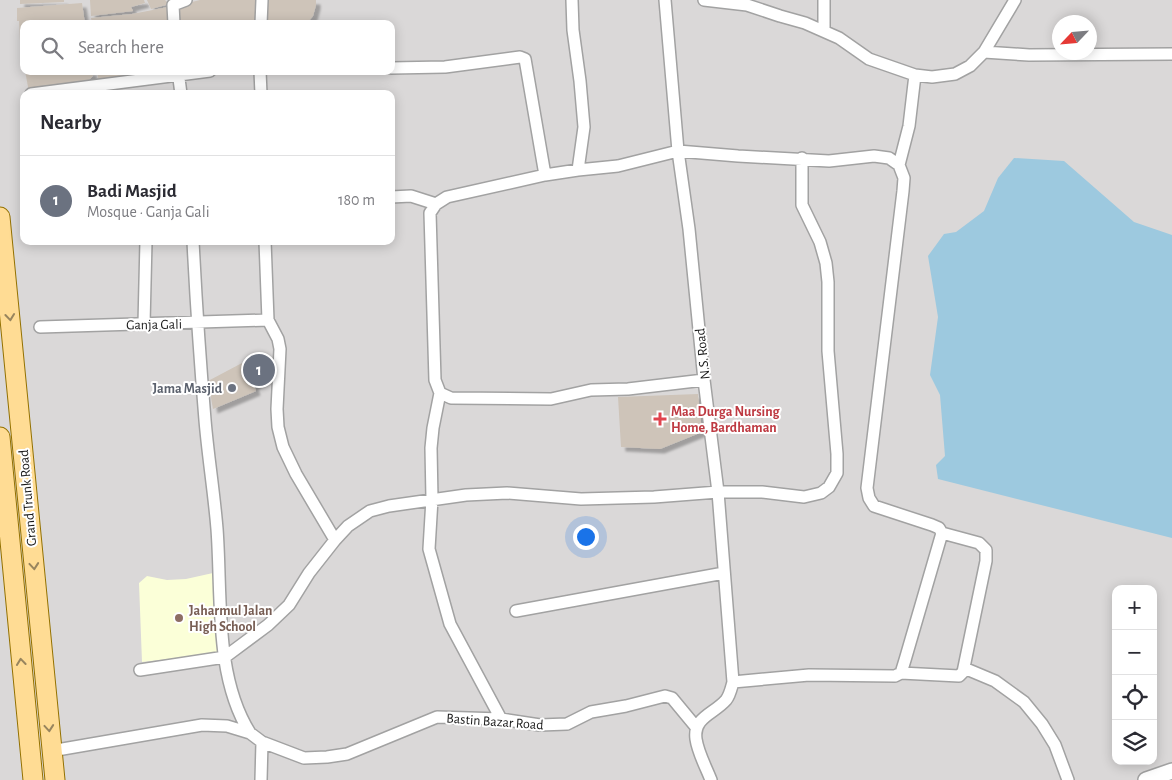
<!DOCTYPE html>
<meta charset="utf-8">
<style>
body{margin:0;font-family:"Alegreya Sans",sans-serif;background:#f2f2f3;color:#2b2b33}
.controls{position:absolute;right:15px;bottom:15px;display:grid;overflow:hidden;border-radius:10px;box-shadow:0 2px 12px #0003}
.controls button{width:45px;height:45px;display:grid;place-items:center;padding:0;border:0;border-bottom:1px solid #e1e1e2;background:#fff;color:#2b2b33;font:25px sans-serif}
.compass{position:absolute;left:1052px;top:15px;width:45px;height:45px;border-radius:50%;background:#fff;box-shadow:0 2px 12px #0003;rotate:244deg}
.you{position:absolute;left:585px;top:536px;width:18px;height:18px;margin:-12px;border:4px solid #fff;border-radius:50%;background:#1a73e8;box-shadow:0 0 0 8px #1a73e833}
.badge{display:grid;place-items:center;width:32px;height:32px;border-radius:50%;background:#c71400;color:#fff;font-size:16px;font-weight:700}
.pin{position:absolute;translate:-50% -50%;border:2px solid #fff;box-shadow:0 1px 5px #0006}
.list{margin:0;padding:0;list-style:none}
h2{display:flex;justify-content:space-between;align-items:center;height:65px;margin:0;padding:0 20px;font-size:21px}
h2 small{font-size:16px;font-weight:400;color:#7c7c81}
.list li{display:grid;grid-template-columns:32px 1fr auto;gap:15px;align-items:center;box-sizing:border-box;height:90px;padding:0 20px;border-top:1px solid #e1e1e2}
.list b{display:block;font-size:19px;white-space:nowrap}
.list p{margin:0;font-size:16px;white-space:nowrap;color:#7c7c81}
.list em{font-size:16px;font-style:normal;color:#7c7c81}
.icon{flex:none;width:28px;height:28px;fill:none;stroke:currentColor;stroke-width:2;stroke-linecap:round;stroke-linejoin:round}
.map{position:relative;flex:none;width:1172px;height:780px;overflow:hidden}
.search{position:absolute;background:#fff;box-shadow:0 2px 12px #0003;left:20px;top:20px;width:375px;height:55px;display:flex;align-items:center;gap:12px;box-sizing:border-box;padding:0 18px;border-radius:10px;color:#7c7c81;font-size:19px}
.panel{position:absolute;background:#fff;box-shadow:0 2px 12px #0003;left:20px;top:90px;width:375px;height:155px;border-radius:10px}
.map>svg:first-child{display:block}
.residential{fill:#dad8d8;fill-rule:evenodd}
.education{fill:#fbffd8}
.water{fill:#9dc9df}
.building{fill:#cec4b9;filter:url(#shadow)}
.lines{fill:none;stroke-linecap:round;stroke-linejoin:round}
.minor-casing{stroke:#a2a2a2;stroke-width:14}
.tertiary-casing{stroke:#a2a2a2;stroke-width:18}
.primary-casing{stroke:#937100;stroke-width:21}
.minor{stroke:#fff;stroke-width:11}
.tertiary{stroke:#fff;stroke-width:15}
.primary{stroke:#ffdc94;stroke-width:19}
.oneway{stroke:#98855e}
.worship-dot{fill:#6b7280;stroke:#fff;stroke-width:2}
.health-dot{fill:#e0444e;stroke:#fff;stroke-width:2}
.education-dot{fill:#8d6e63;stroke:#fff;stroke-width:2}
.labels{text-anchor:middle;stroke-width:4;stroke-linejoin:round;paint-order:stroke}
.street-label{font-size:14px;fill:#1b1b1b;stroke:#fff}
.worship-label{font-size:14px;font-weight:bold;fill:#5b616d;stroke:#fff;text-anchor:end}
.health-label{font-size:14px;font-weight:bold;fill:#be3a42;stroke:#fff;text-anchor:start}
.education-label{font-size:14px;font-weight:bold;fill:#785e54;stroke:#fff;text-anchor:start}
</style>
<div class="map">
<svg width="1172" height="780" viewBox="0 0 1172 780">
<defs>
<filter id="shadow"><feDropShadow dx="4.5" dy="4.5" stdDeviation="1" flood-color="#0004"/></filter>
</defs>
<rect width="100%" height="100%" fill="#eeebe0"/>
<path class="residential" d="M0 0H1172V780H0ZM1060 22H1090V52H1060ZM24 24H391V71H24ZM24 94H391V241H24ZM1116 589H1153V761H1116Z"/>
<path class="education" d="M213 573 221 653 142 662 139 583 147 576 167 580 186 579Z"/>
<path class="water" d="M1014 158 1064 161 1134 222 1172 235V538L938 479 936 465 945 456 940 395 930 375 938 317 928 256 944 234 956 232 984 211 998 178Z"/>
<path class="building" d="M20 0H64V2L20 4Z
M90 0H144L145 3 131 7 133 11 91 16Z
M147 0H165L169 4 151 9Z
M200 0H256V24H177L176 6Z
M262 0H316V5L313 16 307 23 300 20 264 22Z
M82 3 85 24H24V41H20L19 21H17V8Z
M168 7 170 24H92L91 18 132 14Z
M25 71H92L93 76 86 83 29 92Z
M97 71H176L99 84Z
M265 356 275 375 254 385 256 391 213 409 208 381 242 363 244 366Z
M698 394 702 432 660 449 621 447 618 397Z"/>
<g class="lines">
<g class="minor-casing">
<path id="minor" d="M572 0 573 30 580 81 584 127 578 170
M665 0 678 151 689 229 704 380 718 492 733 682C731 689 730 695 726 700 714 714 693 717 696 739 698 753 706 767 711 780
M704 0 747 5 780 16 805 23 839 38 869 59 915 75 932 77 955 74 970 66 984 52 1015 0
M824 0V31
M174 24 173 5 186 0
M261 24 262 0
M984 52 1029 55 1172 54
M391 68 445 67 520 57 525 59 545 175
M178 71 181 94
M260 71 261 94
M31 94 210 71
M899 165 909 126 915 75
M391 197 411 196 436 204
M193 241C196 301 200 360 205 420 208 456 214 492 217 529 222 595 214 676 250 733
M265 241 268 320 278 339 280 349 277 409 278 427 283 447 296 474 335 540
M144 324 146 241
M40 327 268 320
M704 380 628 389 591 390 551 399 451 398 440 393 435 380 430 213 436 204 447 197 545 175 578 170 618 166 678 151 738 156 829 161 874 156 889 158 899 165 904 178 903 191 867 488 869 498 874 506 932 525 939 528 942 533 905 660 901 673 895 676 809 675 733 682
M440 393 433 428 431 448 432 499 429 549 450 624 501 719
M516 611 724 573
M964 668 995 681 1024 702 1042 724 1055 745 1068 780
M140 670 225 657 268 625 289 605 309 573 335 540 348 526 370 511 389 506 466 495 507 493 581 499 654 497 718 492H762L804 497 821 493 829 487 837 473V454L828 351V282L826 263 820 242 802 205V158
M901 673 959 676 963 672 986 561V550L979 543 942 533
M51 751 202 725 227 726 250 733 262 742 304 758 327 757 347 754 437 717 501 719 540 725 567 724 591 712 626 706 665 696 672 698 696 727
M261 780 262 742"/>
</g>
<g class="tertiary-casing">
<path id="tertiary" d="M1146 780 1172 771"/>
</g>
<g class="primary-casing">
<path id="primary" d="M0 217 55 780
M0 437 33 780"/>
</g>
<use href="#minor" class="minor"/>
<use href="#tertiary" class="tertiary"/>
<use href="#primary" class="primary"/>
</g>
<defs><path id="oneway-chevron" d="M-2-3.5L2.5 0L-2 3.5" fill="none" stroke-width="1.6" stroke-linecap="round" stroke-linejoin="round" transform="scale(1.25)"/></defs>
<g class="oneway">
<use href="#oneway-chevron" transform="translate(10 317) rotate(84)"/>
<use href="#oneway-chevron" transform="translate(34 566) rotate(85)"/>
<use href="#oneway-chevron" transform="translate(21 662) rotate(-96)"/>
<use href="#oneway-chevron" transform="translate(49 728) rotate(85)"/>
</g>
<circle class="worship-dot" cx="232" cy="388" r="5"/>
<path class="health-dot" d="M657.5 411.5h5v5h5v5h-5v5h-5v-5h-5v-5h5z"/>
<circle class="education-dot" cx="179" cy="618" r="5"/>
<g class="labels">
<g class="street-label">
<text transform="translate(154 324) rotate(-1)" y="5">Ganja Gali</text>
<text transform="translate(702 354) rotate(-96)" y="5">N.S. Road</text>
<text transform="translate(27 498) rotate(-95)" y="5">Grand Trunk Road</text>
<text transform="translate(495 721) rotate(4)" y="5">Bastin Bazar Road</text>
</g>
<g class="worship-label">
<text x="222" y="393">Jama Masjid</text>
</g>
<g class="health-label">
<text x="671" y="416">Maa Durga Nursing<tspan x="671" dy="16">Home, Bardhaman</tspan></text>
</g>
<g class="education-label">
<text x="189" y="615">Jaharmul Jalan<tspan x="189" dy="16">High School</tspan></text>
</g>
</g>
</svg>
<div class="controls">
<button>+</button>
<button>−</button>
<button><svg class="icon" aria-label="locate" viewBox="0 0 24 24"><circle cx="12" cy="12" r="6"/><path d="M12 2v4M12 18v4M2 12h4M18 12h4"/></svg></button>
<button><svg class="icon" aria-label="layers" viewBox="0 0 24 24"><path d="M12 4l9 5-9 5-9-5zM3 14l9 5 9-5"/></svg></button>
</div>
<svg class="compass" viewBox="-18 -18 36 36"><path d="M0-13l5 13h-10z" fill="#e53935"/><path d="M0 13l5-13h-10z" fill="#7c7c81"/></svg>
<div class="you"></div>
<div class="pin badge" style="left:259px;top:370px;background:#6b7280">1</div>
<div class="search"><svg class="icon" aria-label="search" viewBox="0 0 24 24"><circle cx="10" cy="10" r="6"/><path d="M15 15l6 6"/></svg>Search here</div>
<section class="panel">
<h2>Nearby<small></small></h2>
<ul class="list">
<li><span class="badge" style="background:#6b7280">1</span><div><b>Badi Masjid</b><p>Mosque · Ganja Gali</p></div><em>180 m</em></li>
</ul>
</section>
</div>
